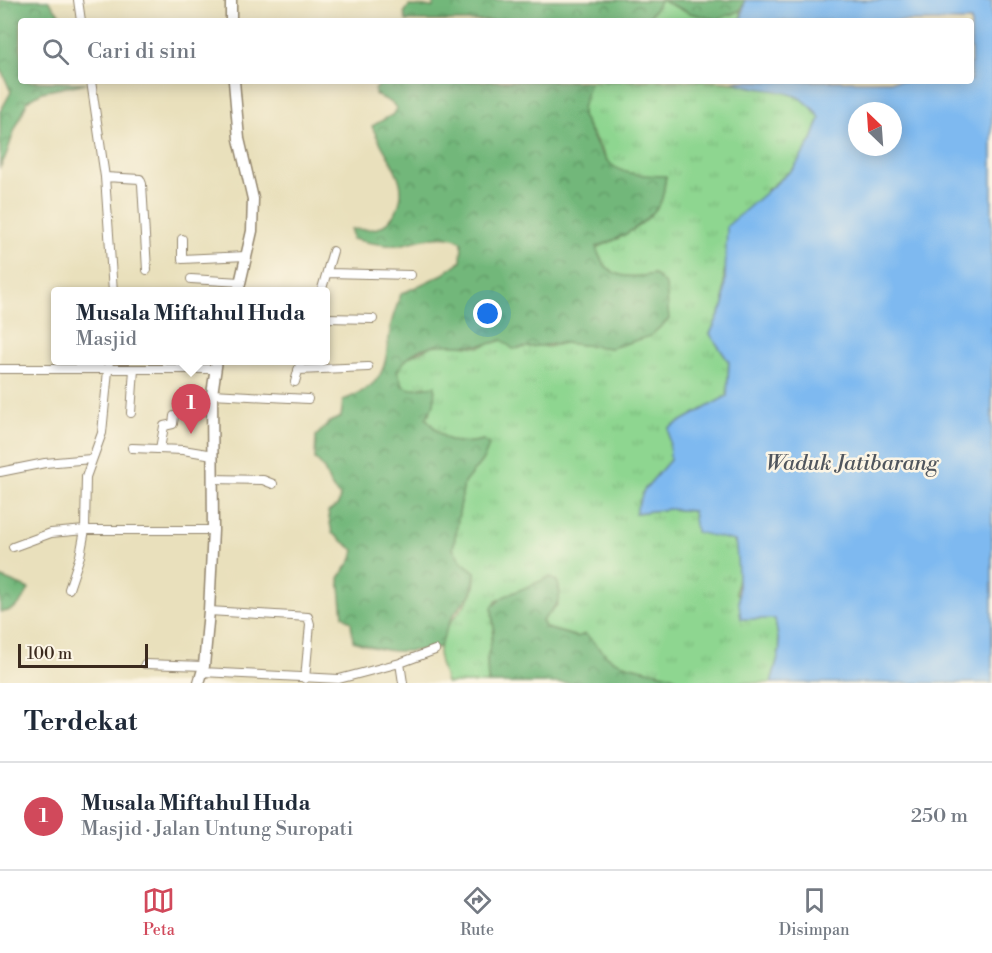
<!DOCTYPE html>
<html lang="id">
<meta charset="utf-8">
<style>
body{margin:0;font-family:"Libre Bodoni",serif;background:#f6f6f7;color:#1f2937}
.compass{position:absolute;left:848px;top:102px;width:54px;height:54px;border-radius:50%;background:#fff;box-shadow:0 3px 15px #0003;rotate:335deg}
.scale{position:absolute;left:18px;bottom:15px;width:130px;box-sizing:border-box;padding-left:6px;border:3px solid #3b2a1e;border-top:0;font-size:16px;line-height:21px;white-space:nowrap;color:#3b2a1e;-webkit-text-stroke:4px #fcf5e5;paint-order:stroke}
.you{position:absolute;left:488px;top:314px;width:21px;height:21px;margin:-15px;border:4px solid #fff;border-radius:50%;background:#1a73e8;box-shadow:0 0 0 9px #1a73e833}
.badge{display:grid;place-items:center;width:39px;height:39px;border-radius:50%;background:#d1495b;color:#fff;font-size:20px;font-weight:700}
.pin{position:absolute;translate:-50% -50px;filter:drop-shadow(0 2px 3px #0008)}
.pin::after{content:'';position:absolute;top:32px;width:21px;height:18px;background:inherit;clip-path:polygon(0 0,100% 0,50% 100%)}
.popup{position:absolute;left:51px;top:287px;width:279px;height:78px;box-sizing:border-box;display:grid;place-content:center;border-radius:6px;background:#fff;filter:drop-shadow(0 2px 4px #0005);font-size:20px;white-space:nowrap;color:#747a83}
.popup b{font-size:22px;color:#1f2937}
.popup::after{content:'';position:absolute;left:50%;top:100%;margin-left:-12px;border:12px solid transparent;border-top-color:#fff}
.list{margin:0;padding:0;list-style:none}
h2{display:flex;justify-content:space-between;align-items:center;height:78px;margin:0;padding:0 24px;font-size:26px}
h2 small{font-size:20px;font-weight:400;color:#747a83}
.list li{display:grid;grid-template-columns:39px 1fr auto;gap:18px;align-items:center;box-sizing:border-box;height:108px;padding:0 24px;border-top:2px solid #e0e1e3}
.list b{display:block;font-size:22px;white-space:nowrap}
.list p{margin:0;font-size:20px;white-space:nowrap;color:#747a83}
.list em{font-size:20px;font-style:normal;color:#747a83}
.icon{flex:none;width:33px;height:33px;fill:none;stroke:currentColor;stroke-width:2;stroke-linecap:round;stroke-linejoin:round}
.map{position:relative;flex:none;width:992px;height:683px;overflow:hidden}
.search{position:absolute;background:#fff;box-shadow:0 3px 15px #0003;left:18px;right:18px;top:18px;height:66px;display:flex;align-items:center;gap:15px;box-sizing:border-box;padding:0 21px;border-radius:6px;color:#747a83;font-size:22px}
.sheet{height:186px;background:#fff}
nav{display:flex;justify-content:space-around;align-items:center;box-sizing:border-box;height:84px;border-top:2px solid #e0e1e3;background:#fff;font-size:16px;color:#747a83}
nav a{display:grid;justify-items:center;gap:3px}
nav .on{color:#d1495b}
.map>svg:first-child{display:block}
.grass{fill:url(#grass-tufts);stroke:#648057;stroke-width:1.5}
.forest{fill:url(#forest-crowns);stroke:#56704c;stroke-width:1.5}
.water{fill:#7eb9f0;stroke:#5c7287;stroke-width:1.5;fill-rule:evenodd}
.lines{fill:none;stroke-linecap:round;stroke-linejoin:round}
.minor-casing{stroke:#92856d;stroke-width:10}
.secondary-casing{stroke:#92856d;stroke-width:13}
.minor{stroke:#fff;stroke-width:8}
.secondary{stroke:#fff;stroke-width:10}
.labels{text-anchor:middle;stroke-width:5;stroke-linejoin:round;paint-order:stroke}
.water-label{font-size:22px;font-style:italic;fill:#4f555d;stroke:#fcf5e5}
</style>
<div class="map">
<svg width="992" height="683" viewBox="0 0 992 683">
<defs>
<pattern id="grass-tufts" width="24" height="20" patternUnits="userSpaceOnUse" patternTransform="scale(1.5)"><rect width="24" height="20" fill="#8ed690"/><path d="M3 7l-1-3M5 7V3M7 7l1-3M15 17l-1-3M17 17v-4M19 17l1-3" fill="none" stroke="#7bb87c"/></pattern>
<pattern id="forest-crowns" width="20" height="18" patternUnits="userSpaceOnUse" patternTransform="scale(1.5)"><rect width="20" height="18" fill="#72b77a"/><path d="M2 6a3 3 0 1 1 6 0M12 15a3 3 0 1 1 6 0" fill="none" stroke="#5f9563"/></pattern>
</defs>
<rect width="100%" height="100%" fill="#fcf5e5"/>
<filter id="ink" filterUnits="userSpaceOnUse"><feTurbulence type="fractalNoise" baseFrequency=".0167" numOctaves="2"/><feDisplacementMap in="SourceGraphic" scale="12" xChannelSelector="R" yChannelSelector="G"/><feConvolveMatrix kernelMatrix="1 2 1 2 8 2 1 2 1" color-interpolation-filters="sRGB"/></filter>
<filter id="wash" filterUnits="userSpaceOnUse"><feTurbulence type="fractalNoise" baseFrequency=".008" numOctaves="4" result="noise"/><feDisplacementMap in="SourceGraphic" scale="24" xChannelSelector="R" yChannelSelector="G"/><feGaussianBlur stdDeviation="1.35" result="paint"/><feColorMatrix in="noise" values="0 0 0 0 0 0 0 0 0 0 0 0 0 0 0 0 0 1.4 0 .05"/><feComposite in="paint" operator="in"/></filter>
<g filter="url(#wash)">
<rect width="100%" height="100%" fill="#e9e0bc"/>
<path class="grass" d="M661 0 682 10 731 15 741 10V21H646Z
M590 81C636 81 777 74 809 103 813 107 817 114 820 118L812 140 794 168 767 190 724 272V304L710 334 729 362 727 396 669 428 670 460 644 490 636 513 668 509 693 511 718 536 735 541 739 568 736 593 775 619 780 650 771 683H684C664 669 636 672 613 660 602 654 595 642 585 634L578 637 546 628 542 621 558 604 550 577 496 601 492 615 494 630 487 659 488 683H446C444 674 439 664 439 656 438 625 464 613 473 591 475 585 475 578 475 572L462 562 453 549 464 483 484 458 483 440C453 447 444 441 426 418L431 411 426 386 410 389 403 386 397 371 405 359 438 343 479 347 502 340 548 347 564 343 611 348 650 336 669 319 654 274C625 280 606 277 596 248 620 239 644 226 659 205 664 199 664 185 666 177L630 175 616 169 609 163 582 116V108Z"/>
<path class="forest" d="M0 0H48L65 21H21V81L86 83 42 92 27 101C24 112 18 121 14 132 9 145 8 155 0 167V112L11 92 0 67Z
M434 0H661L646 21H406L404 13 409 6 433 7Z
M661 0H745L741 10 716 20 690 13Z
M382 81H590L582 108V116C608 167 607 175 666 176 664 184 664 198 659 205 644 226 620 239 596 247 605 278 626 280 654 274L666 285 669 319 650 336 611 348 564 343 513 349 502 340C463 356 426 326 397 371L403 386 410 389 435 386 434 404 426 418C444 441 453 447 483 440L489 445 484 458 464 483 453 549 462 562 475 572C473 603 462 598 450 621 446 629 443 639 440 647 405 654 386 653 353 641L351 622 343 616 339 578 352 559 354 550 332 533 328 512 338 505 340 496C325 485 331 473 315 459L316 436 330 422 341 417 343 400C389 383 384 366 391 325 393 314 398 304 401 294L443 274 461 261 462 242C443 230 419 241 399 245 385 247 366 242 352 239L351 229C368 230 382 232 393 216 416 183 384 157 372 126L392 115 397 109 392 103 375 94V90Z
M0 577 29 589C22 602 16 612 0 612Z
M550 577 557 581C565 600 554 607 542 621L546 628 577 637 585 634C595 642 602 654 613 660 635 671 666 669 684 683H488L487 659 494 630 492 607 503 597Z"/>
<path class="water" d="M745 0H992V683H771L780 650 775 619H741C736 592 740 568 735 541L696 532 693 511 668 509 635 513 644 490 670 460 669 428 727 396 729 362 710 334 724 304 727 226 794 168 812 140 820 118C796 81 765 96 733 81H971V21H741ZM857 111H893V147H857Z"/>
</g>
<g filter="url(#ink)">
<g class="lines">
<g class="minor-casing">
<path id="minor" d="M78 0 81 21
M91 81 105 177 113 292
M105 177 140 179 142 184 147 270
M182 239V259L246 256
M328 273 411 275
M191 279 240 282
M321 292 333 251
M326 318 373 319
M0 369H214
M298 370 368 367
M295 382 301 360
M212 394 308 399
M131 413 134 369
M132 448 183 450 213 455
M160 449 164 426 173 424 174 416
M0 472 45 463 91 459
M213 479 263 480 273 484
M13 547 51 533 85 530 86 477 102 433 109 360
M69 589 80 556 85 530H213
M209 611 308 617 310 624 305 679
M400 663 435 650
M145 664 204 666
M202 672 339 679 400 663 403 683"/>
</g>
<g class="secondary-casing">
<path id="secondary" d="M231 21V0
M234 81 239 139 253 199 252 231 238 292
M199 683 204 666 209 611 213 530 212 394 217 360"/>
</g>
<use href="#minor" class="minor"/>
<use href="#secondary" class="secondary"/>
</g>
</g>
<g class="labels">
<g class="water-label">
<text x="852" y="470">Waduk Jatibarang</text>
</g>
</g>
</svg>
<svg class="compass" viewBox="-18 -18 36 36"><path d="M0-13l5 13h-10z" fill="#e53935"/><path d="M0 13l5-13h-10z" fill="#747a83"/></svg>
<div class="scale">100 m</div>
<div class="you"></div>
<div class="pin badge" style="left:191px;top:434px">1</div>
<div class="popup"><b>Musala Miftahul Huda</b>Masjid</div>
<div class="search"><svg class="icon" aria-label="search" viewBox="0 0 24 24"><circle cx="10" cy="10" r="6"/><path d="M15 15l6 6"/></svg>Cari di sini</div>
</div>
<section class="sheet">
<h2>Terdekat<small></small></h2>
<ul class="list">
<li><span class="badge">1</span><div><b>Musala Miftahul Huda</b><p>Masjid · Jalan Untung Suropati</p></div><em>250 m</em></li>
</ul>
</section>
<nav>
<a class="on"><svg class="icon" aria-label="map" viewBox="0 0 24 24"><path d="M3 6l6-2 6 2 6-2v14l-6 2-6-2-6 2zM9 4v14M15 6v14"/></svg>Peta</a>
<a><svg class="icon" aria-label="directions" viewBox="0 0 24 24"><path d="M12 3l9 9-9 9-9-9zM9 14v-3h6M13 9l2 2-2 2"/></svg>Rute</a>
<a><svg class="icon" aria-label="saved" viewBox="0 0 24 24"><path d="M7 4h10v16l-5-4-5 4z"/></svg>Disimpan</a>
</nav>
